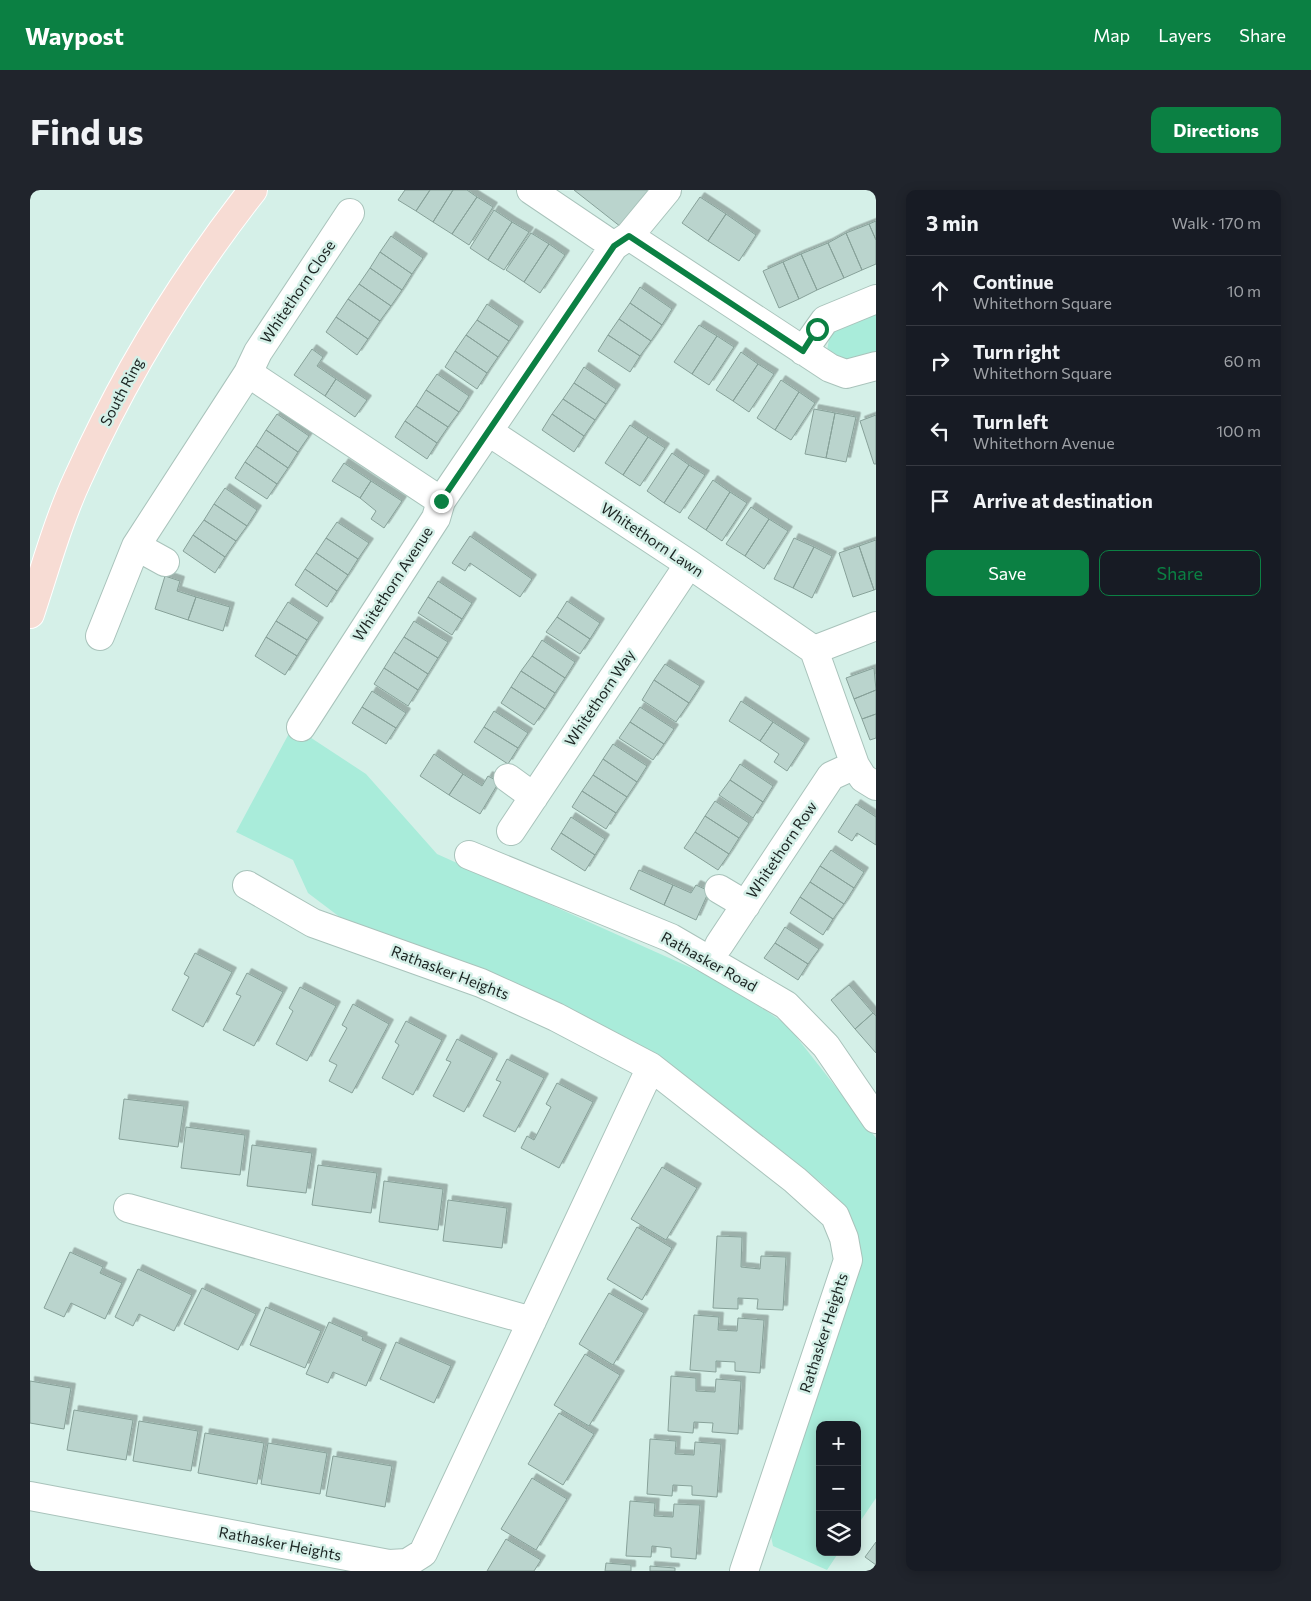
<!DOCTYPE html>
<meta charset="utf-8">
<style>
body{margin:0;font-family:Commissioner,sans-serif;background:#20242c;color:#f1f3f6}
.controls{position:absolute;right:15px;bottom:15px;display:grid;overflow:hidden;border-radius:10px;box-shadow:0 2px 12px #0003}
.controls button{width:45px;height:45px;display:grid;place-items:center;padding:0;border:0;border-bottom:1px solid #363941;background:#171b24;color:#f1f3f6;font:25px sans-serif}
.stop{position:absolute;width:15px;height:15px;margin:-11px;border:4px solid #0b8043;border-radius:50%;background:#fff}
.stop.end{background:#0b8043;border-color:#fff;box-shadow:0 1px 5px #0008}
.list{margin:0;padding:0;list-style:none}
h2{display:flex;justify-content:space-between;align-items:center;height:65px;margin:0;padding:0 20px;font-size:21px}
h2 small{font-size:16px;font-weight:400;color:#9ea1a6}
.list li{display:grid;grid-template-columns:32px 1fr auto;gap:15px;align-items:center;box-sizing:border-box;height:70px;padding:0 20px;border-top:1px solid #363941}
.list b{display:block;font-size:19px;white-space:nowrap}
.list p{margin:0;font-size:16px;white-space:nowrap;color:#9ea1a6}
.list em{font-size:16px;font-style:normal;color:#9ea1a6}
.actions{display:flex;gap:10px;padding:15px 20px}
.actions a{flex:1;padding:11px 0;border:1px solid #0b8043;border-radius:10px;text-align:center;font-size:18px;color:#0b8043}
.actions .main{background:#0b8043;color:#fff}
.icon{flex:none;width:28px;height:28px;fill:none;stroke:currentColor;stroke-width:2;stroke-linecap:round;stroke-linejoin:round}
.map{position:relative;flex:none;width:846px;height:1381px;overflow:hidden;border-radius:10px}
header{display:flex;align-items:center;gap:30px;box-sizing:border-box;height:70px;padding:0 25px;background:#0b8043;color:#fff}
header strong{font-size:24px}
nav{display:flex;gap:28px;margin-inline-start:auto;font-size:18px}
.intro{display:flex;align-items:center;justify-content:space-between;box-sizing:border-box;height:120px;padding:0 30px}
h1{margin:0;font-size:35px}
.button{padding:12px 22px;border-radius:10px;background:#0b8043;color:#fff;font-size:18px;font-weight:700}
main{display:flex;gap:30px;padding:0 30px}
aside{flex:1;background:#171b24;border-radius:10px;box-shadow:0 2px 12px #0003}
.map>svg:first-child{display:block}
.green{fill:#a9ecda}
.building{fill:#bad4cd;stroke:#87a199;filter:url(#shadow)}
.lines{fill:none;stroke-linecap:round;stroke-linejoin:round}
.minor-casing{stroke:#a9c3bb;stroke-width:30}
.major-casing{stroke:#fff;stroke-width:30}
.minor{stroke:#fff;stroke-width:28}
.major{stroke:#f7dcd4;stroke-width:28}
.route{stroke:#0b8043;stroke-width:6}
.labels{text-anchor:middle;stroke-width:5;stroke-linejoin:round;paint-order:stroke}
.street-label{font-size:15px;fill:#1a2321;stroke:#d5f0e8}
</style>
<header>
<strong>Waypost</strong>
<nav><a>Map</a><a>Layers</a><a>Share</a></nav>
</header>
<div class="intro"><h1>Find us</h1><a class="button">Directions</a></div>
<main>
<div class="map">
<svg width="846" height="1381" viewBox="0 0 846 1381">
<defs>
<filter id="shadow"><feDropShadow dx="4.5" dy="-4.5" stdDeviation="0" flood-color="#0004"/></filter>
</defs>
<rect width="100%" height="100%" fill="#d5f0e8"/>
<path class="green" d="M846 124V165L819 175 797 161 800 143Z
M263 536 336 584 407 664 695 793 757 835 846 948V1308L827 1336V1235H790V1362H809L797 1380 743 1356 739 1336 815 1123 831 1064 817 1020 795 996 702 922 627 868 315 731 278 703 263 670 206 642Z"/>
<path class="building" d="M375 0H400L386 21 368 10Z
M400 0H423L403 32 386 21Z
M423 0H437L447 7 422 44 403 32Z
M544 0H619L591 37Z
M447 7 463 17 439 55 422 44Z
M670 7 696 24 678 51 652 33Z
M464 20 482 32 458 70 440 58Z
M696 24 726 45 709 71 678 51Z
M846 31V50L839 34Z
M482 32 499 42 474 80 458 70Z
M839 34 846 50V74L832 80 816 43Z
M501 43 519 54 494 92 476 80Z
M816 43 832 80 814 88 798 53Z
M361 46 393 68 382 84 350 62Z
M798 53 814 88 787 100 771 64Z
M519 54 535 65 510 103 494 92Z
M350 62 382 84 372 100 340 78Z
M771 64 787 100 769 109 753 72Z
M753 72 769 109 749 118 733 81Z
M340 78 372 100 361 116 329 94Z
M329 94 361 116 350 131 318 109Z
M610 97 642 119 632 135 600 113Z
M318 109 350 131 338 149 306 127Z
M600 113 632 135 621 151 589 129Z
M457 114 489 136 479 151 447 130Z
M306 127 338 149 327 165 296 142Z
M589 129 621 151 610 166 578 145Z
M447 130 479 151 468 167 436 145Z
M669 135 687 146 662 184 644 172Z
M436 145 468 167 457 183 425 161Z
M578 145 610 166 600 182 568 161Z
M687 146 704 157 679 195 662 184Z
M282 159 293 167 287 176 306 189 295 206 264 185Z
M425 161 457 183 447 199 415 177Z
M711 162 728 174 703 211 686 200Z
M728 174 744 184 719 222 703 211Z
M554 177 586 199 576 214 544 193Z
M407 184 439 206 429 222 396 200Z
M306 189 337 210 325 227 295 206Z
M751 190 769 202 745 240 727 228Z
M544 193 576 214 565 230 533 209Z
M396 200 429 222 418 237 386 216Z
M769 202 785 213 761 250 745 240Z
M533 209 565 230 554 246 522 224Z
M386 216 418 237 407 253 375 231Z
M784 219 805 223 796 268 775 264Z
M805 223 826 227 816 272 796 268Z
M247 224 279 246 268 262 236 240Z
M522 224 554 246 544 262 512 240Z
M846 225V274H844L830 231Z
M375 231 407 253 397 269 365 247Z
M600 235 618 247 593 285 575 273Z
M236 240 268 262 258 278 226 256Z
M618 247 635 258 610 296 593 285Z
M226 256 258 278 247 294 215 272Z
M642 263 659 275 634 313 617 301Z
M215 272 247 294 237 309 205 288Z
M314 273 341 291 330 308 302 291Z
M659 275 675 285 650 323 634 313Z
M683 290 700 302 676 340 658 328Z
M341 291 372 311 354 338 341 329 346 321 330 308Z
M195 298 227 320 217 336 184 314Z
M700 302 717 313 692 351 676 340Z
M184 314 217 336 206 351 174 330Z
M721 317 739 329 715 366 696 354Z
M739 329 758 341 734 379 715 366Z
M174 330 206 351 195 367 163 345Z
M307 332 339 353 328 369 296 348Z
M163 345 195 367 185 383 153 361Z
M440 346 502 389 490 407 440 373 435 381 422 373Z
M296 348 328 369 318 385 286 363Z
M764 348 784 357 763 398 744 389Z
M846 350V399L844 400 829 356Z
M829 356 844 400 823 407 809 363Z
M784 357 802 366 782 408 763 398Z
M286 363 318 385 307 401 275 379Z
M275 379 307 401 297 417 265 395Z
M135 386 150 391 147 401 166 407 158 430 125 419Z
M408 391 442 413 432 429 398 407Z
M166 407 200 417 193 441 158 430Z
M398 407 432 429 422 445 388 423Z
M537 411 570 433 560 449 527 427Z
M258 412 289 432 277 450 246 431Z
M527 427 560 449 550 464 516 442Z
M246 431 277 450 267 466 236 447Z
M384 431 418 452 408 468 374 447Z
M236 447 267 466 255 485 225 466Z
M374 447 408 468 398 484 364 462Z
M512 450 545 472 535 488 502 466Z
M364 462 398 484 388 500 354 478Z
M502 466 535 488 525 503 491 481Z
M635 474 670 496 659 513 624 490Z
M354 478 388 500 378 516 344 494Z
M844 478 846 500 824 509 816 488Z
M491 481 525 503 515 519 481 497Z
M624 490 659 513 646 532 612 510Z
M481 497 515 519 504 535 471 513Z
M846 500V524L832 529 824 509Z
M342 501 376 523 366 538 332 517Z
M711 511 743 532 730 551 699 531Z
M332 517 366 538 356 554 322 533Z
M610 517 644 539 634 554 600 532Z
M464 521 498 543 488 558 454 537Z
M846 524V548L840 550 832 529Z
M600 532 634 554 623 570 589 548Z
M743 532 775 553 757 581 744 572 749 564 730 551Z
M454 537 488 558 478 574 444 552Z
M583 554 617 576 607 592 573 569Z
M404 564 433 584 419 605 390 586Z
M573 569 607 592 597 607 563 585Z
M710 574 743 596 733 612 700 590Z
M433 584 452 596 458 586 469 592 450 624 419 605Z
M563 585 597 607 586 623 552 601Z
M700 590 733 612 723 628 689 605Z
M552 601 586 623 576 639 542 617Z
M685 611 719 633 709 648 675 626Z
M826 614 846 627V655L827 643 822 651 808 642Z
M675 626 709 648 699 664 665 642Z
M541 627 575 649 565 665 531 643Z
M665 642 699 664 688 680 654 658Z
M531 643 565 665 555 681 521 659Z
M801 660 834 682 824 698 790 676Z
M790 676 824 698 814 714 780 692Z
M609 680 643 695 634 715 600 699Z
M780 692 814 714 803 729 770 707Z
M643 695 661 703 666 695 679 701 666 730 634 715Z
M770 707 803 729 793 745 760 723Z
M755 737 789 759 778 774 745 753Z
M745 753 778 774 768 790 734 768Z
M165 763 202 782 173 837 142 820 159 787 154 784Z
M217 783 253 802 224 856 193 840 211 806 206 804Z
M819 795 843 823 825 839 801 810Z
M270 797 306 816 277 871 246 854 263 821 259 818Z
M323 814 359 834 322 903 299 891 307 875 299 871 317 838 312 835Z
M843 823 846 826V863L825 839Z
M376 831 412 850 383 905 352 888 369 855 365 852Z
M427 849 463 868 434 922 403 906 421 872 416 870Z
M477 869 514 888 485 942 453 926 471 892 466 890Z
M527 893 563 912 529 978 491 958 497 946 504 950 521 917 516 914Z
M94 909 154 916 148 957 89 949Z
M156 937 215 945 210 985 151 978Z
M222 955 282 963 276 1003 217 996Z
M288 975 347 983 341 1023 282 1015Z
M632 977 667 998 636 1050 601 1029Z
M354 991 413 999 408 1040 349 1032Z
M418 1010 477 1018 472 1058 413 1051Z
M607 1037 642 1058 612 1110 577 1089Z
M687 1046 712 1047 711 1077 730 1079 731 1066 756 1067 753 1120 727 1119 728 1109 708 1108V1119L683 1118Z
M40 1062 73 1077 70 1083 92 1093 75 1129 41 1113 34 1127 14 1118Z
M108 1079 162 1105 144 1141 109 1124 103 1136 85 1127Z
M172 1098 226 1124 208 1160 154 1134Z
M579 1103 614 1123 583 1175 549 1154Z
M236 1117 291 1141 275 1178 220 1155Z
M664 1125 689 1127 688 1140 707 1141 708 1128 734 1130 730 1183 705 1181V1172L686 1171V1182L660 1180Z
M299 1132 333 1147 332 1150 352 1159 336 1196 303 1182 298 1193 276 1184Z
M366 1152 421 1176 404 1213 350 1189Z
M555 1164 590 1185 559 1236 524 1215Z
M641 1186 666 1188V1201L685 1202 686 1189 711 1191 708 1244 682 1242 683 1233 664 1232 663 1243 638 1241Z
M0 1191 41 1198 34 1239 0 1233Z
M44 1220 103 1230 96 1270 37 1260Z
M529 1223 564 1244 533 1295 498 1274Z
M109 1231 168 1241 161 1281 103 1271Z
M175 1243 234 1253 227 1294 168 1283Z
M620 1249 646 1251 645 1264 664 1265 665 1252 691 1254 687 1307 662 1305V1296L643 1295 642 1306 617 1304Z
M238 1253 297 1263 290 1304 231 1294Z
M303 1266 362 1276 355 1317 296 1306Z
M502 1288 537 1309 506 1360 471 1339Z
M600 1311 625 1313 624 1326 643 1327 644 1314 670 1315 666 1369 641 1367V1358L622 1356 621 1367 596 1366Z
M476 1349 511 1370 504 1381H457Z
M846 1352V1375L835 1367Z
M576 1373 601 1375V1381H575Z
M620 1376 645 1378V1381H620Z"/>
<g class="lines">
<g class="minor-casing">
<path id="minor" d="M501 0 584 56
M599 46 800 178 816 184 846 176
M773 161 795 130 846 109
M218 183 228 162 320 23
M459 242 659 374 784 460 825 575 833 588 846 596
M106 356 135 372
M70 446 106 356 218 183 411 311
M784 460 846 436
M271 537 406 328 411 311 584 56 599 46 637 0
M478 588 504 607
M481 641 659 374
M439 665 641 748 756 815 796 856 846 929
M217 695 283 733 451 793 526 827 621 877 765 990 805 1026 814 1048 818 1070 714 1381
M689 699 716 715
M689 755 801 586 825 575
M98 1018 502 1131
M0 1306 359 1374 377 1373 393 1363 621 877"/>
</g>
<g class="major-casing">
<path id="major" d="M0 424C15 379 28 331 48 288 94 186 154 88 223 0"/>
</g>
<use href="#minor" class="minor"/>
<use href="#major" class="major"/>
</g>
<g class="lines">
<path class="route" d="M411 311 584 56 599 46 773 161 787 139"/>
</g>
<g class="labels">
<g class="street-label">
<text transform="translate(268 102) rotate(-56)" y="5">Whitethorn Close</text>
<text transform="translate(92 202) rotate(-62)" y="5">South Ring</text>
<text transform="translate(622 350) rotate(34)" y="5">Whitethorn Lawn</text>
<text transform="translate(363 394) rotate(-57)" y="5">Whitethorn Avenue</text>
<text transform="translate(570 508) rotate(-56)" y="5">Whitethorn Way</text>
<text transform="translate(752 660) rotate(-56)" y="5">Whitethorn Row</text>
<text transform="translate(679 772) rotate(29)" y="5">Rathasker Road</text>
<text transform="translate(420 783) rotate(21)" y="5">Rathasker Heights</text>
<text transform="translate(794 1143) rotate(-72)" y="5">Rathasker Heights</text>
<text transform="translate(250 1354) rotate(11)" y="5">Rathasker Heights</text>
</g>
</g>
</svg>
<div class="controls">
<button>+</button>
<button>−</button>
<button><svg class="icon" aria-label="layers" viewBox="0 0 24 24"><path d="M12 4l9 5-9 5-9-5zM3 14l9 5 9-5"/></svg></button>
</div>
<div class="stop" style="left:787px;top:139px"></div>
<div class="stop end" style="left:411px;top:311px"></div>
</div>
<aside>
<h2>3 min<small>Walk · 170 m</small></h2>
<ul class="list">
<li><svg class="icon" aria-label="ahead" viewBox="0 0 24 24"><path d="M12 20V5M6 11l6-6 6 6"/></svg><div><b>Continue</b><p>Whitethorn Square</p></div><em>10 m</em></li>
<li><svg class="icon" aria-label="right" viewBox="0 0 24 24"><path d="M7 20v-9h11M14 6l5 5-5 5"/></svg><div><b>Turn right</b><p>Whitethorn Square</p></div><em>60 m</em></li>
<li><svg class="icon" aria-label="left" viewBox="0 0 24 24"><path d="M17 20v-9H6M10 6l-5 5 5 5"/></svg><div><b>Turn left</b><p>Whitethorn Avenue</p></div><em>100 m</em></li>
<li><svg class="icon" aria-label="arrive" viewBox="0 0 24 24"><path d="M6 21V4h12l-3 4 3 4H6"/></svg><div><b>Arrive at destination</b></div></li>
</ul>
<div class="actions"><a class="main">Save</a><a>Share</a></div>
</aside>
</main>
